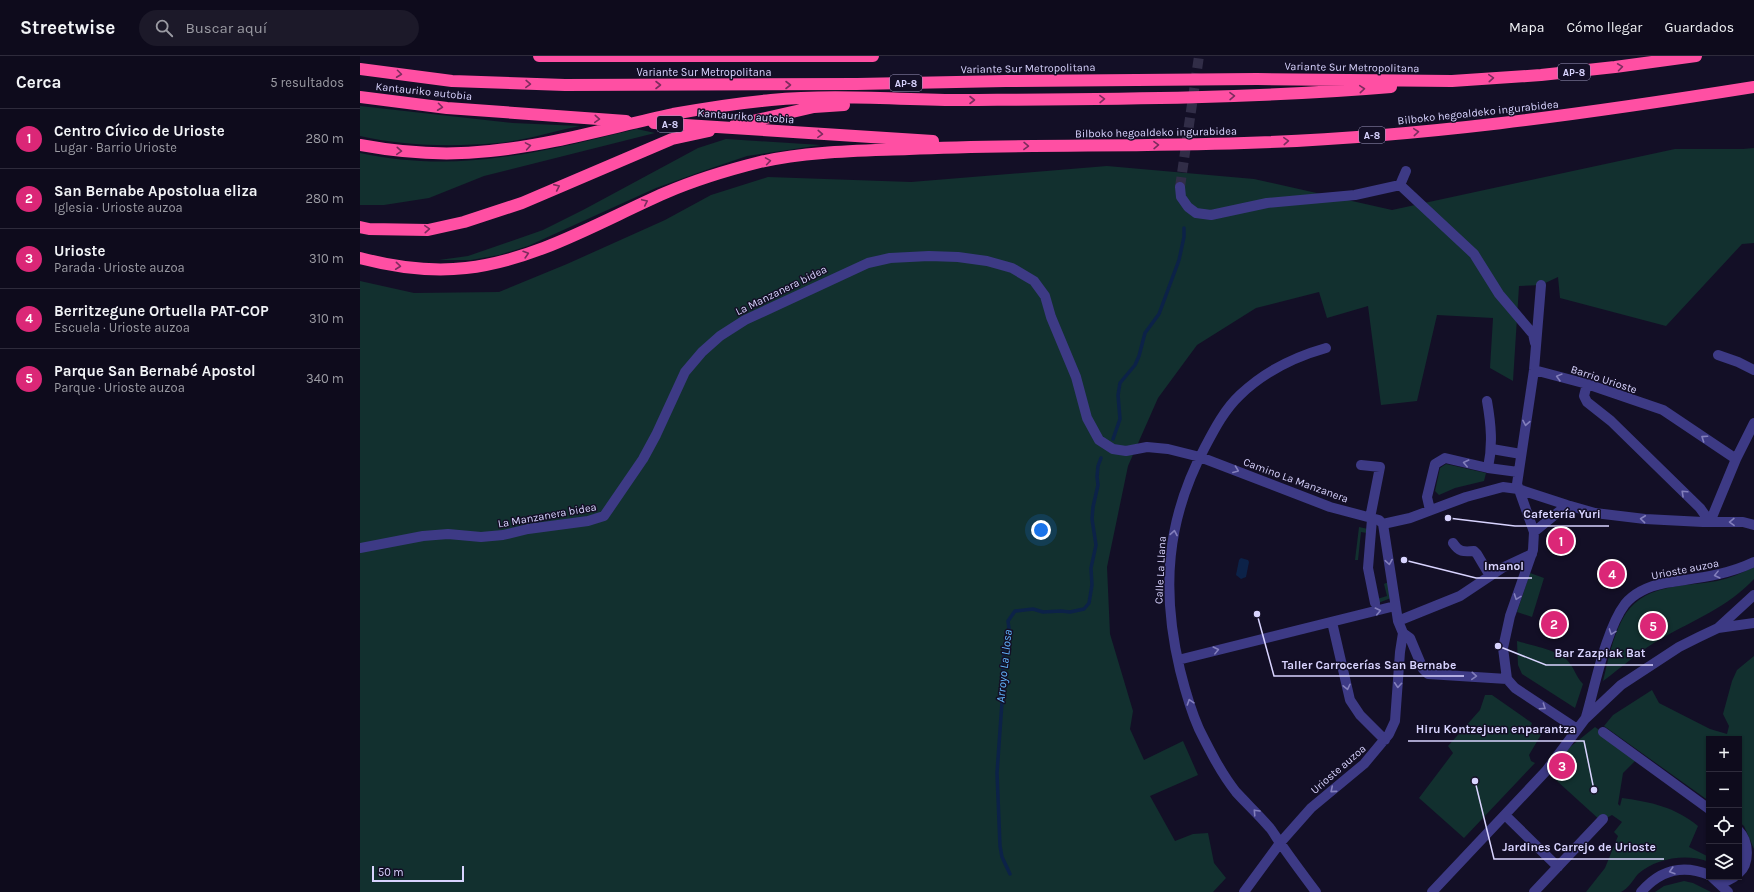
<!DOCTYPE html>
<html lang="es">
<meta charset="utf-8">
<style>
body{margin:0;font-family:Karla,sans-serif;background:#1c1929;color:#f1f3f6}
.controls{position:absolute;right:12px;bottom:12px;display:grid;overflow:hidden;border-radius:0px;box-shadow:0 1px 3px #0004}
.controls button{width:36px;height:36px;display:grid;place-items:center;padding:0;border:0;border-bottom:1px solid #2e2b3b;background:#0e0b1c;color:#f1f3f6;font:20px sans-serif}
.scale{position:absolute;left:12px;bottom:10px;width:92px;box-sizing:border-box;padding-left:4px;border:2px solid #d9d4ff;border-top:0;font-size:11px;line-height:14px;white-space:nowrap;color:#d9d4ff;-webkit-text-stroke:3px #130f26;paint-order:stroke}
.you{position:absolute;left:681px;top:474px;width:14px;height:14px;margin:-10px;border:3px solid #fff;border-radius:50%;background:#1a73e8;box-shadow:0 0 0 6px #1a73e833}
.badge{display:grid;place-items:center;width:26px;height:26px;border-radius:50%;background:#db2777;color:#fff;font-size:13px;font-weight:700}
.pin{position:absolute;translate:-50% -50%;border:2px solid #fff;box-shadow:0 1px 4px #0006}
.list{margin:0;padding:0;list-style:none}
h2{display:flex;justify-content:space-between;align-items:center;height:52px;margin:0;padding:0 16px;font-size:17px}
h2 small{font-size:13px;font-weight:400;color:#9b9ba3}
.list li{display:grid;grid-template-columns:26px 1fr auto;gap:12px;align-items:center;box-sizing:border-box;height:60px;padding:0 16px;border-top:1px solid #2e2b3b}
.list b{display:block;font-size:15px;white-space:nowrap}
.list p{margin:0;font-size:13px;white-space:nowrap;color:#9b9ba3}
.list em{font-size:13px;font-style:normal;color:#9b9ba3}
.icon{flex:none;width:22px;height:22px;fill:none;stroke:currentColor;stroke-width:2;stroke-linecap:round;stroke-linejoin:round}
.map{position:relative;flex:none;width:1394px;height:836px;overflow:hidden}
header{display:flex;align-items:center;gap:24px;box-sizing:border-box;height:56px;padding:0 20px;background:#0e0b1c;border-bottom:1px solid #2e2b3b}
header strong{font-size:19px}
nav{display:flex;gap:22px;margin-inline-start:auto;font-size:14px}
.search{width:280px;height:36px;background:#1c1929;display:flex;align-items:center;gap:10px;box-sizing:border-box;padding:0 14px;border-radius:22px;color:#9b9ba3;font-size:15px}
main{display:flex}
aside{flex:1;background:#0e0b1c}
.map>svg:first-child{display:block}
.green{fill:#12302f}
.water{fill:#0c2248}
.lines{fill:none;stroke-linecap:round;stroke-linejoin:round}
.stream{stroke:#0c2248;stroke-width:3.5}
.minor-tunnel{stroke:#312d47;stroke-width:10;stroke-dasharray:10 5;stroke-linecap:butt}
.minor{stroke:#3d3a85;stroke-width:10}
.highway{stroke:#ff4fa3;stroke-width:12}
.oneway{stroke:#7d2c5e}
.oneway2{stroke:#837fbc}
.labels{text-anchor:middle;stroke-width:3;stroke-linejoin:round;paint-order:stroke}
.shield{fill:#130f26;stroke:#9e99be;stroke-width:1}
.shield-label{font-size:10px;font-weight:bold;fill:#d9d4ff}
.street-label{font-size:11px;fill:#d9d4ff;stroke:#130f26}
.water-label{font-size:12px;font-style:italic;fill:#62b6ff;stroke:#130f26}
.leader{fill:none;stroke:#d9d4ff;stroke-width:1.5}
.callout-dot{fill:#d9d4ff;stroke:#130f26;stroke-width:1.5}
.callout-label{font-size:12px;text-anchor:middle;font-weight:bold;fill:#d9d4ff;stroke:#130f26;stroke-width:3;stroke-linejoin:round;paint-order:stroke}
</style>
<header>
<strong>Streetwise</strong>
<div class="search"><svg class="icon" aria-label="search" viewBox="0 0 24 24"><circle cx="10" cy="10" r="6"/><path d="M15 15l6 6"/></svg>Buscar aquí</div>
<nav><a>Mapa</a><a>Cómo llegar</a><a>Guardados</a></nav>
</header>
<main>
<aside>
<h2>Cerca<small>5 resultados</small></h2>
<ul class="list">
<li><span class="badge">1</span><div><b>Centro Cívico de Urioste</b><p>Lugar · Barrio Urioste</p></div><em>280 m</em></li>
<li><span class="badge">2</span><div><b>San Bernabe Apostolua eliza</b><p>Iglesia · Urioste auzoa</p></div><em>280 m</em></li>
<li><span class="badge">3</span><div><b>Urioste</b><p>Parada · Urioste auzoa</p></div><em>310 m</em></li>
<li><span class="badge">4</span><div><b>Berritzegune Ortuella PAT-COP</b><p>Escuela · Urioste auzoa</p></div><em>310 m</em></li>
<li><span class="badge">5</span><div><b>Parque San Bernabé Apostol</b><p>Parque · Urioste auzoa</p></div><em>340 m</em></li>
</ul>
</aside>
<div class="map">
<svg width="1394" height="836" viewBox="0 0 1394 836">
<rect width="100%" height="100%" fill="#130f26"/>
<path class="green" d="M0 50 153 67 220 70C194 75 163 85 137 87 92 91 44 90 0 80Z
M277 73 295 77 124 120 69 142 24 149H0V97C46 107 96 108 142 101 187 96 233 83 277 73Z
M366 83 461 89 387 100 343 115 296 132 168 190 139 199 111 204H79L108 200 183 174 223 154 338 92Z
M1394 92V187L1382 188 1306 270 1200 242 1198 221 1181 229 1159 230 1153 325 1130 312 1133 262 1077 259 1057 345 1021 349 1008 250 967 262 959 236 896 252 837 289 798 342 768 410 747 511 750 578 773 655 770 673 784 704 823 685 838 719 790 740 815 785 833 778 848 777 854 807 866 822 853 836H0V225L54 237 139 236 207 208 305 164 351 139 408 121 551 126 747 110 894 123 1032 154 1315 93H1383Z
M1086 408 1126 417 1124 425 1095 432 1079 439 1075 435 1080 412Z
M999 471 1008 473 1007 477 1001 476 998 504H995Z
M1394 511V523C1368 551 1334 564 1302 582 1281 594 1262 611 1243 625 1248 605 1252 583 1262 564 1281 527 1322 531 1357 525 1370 522 1382 517 1394 511Z
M1170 517 1184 522 1172 561 1157 556Z
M1028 526 1031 542 1018 547 1017 543 1027 540 1024 528Z
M1157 585C1170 589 1198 594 1207 604 1214 611 1216 621 1223 628L1215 652 1162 618 1158 609Z
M1394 600V793L1384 770 1379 766V683H1349V745L1244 670 1253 659 1292 634 1299 647 1350 673 1367 678 1369 670 1363 658 1372 625 1377 614Z
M1125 639H1132L1172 667 1170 672 1182 677 1169 699 1171 705 1175 707 1104 782 1059 742 1093 697 1088 690 1120 654Z
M1235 671 1278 702 1263 717 1258 748 1260 750 1262 742C1291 746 1315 751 1338 770L1329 791 1349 801V806C1327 797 1296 802 1278 818 1273 824 1268 833 1261 836 1254 836 1234 836 1226 836L1245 812 1258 780 1254 776 1262 766 1252 759 1241 765 1186 715 1210 691Z
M1324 825 1333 827 1351 836H1295L1304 830Z"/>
<path class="water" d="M881 502 888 504 889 506 886 521 881 523 876 519 879 504Z"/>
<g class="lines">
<path class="stream" d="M753 383 760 363 758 339 760 327 775 309 779 300 785 277 799 258 819 204 824 181V172
M650 818 642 801 640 790 637 717 642 646 643 604 649 573 648 565 655 555 673 553 683 556 701 555 710 556 724 553 729 547 732 529 731 512 736 489 732 463 733 451 738 429 737 421 738 410 741 402"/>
<path class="minor-tunnel" d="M820 131 839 0"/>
<path class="minor" d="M1040 129 1114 198 1139 238 1173 278 1175 287
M820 131 821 141 828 151 836 157 851 159 907 147 995 139 1040 129 1046 115
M1181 229 1174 314 1157 428 1174 476 1173 494 1150 560 1143 592 1147 623 1155 632 1217 673
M1358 299 1378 306 1394 314
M1174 314 1227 328 1303 354 1376 403
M1227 328 1224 340 1227 346 1251 365 1340 452 1350 466
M1127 345C1131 368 1133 389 1128 412
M1132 393 1161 398
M1001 409 1020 411 1010 462
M1070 454 1067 441 1075 408 1085 402 1128 412 1158 416
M1012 463 1008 512 1015 547
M1350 466 1376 403 1394 367
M1023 468 1050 462 1106 441 1143 431 1158 433 1207 449 1235 457 1285 463 1343 466H1383L1394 469
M1023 468 1038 565 1043 577 1050 582 1063 613 1068 618 1147 623
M1174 476 1207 449
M1093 487C1099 496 1103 496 1114 495L1117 498 1130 520
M0 492 63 480 88 478 121 481 143 479 168 473 228 465 244 460 283 403 296 379 325 316 342 296 360 280 385 264 508 207 530 202 569 200 598 201 627 205 652 212 674 225 685 240 691 261 716 321 727 362 739 384 753 393 766 395 787 391 808 393 840 401 970 451 1019 464 1023 468
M1038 565 1100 540 1142 512 1172 498
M972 566 990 644 1000 659 1025 684
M1358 572 1394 539
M818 604 1035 550
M1226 661C1235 630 1246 573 1265 548 1275 536 1290 530 1305 527 1336 522 1365 520 1394 506
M1243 676 1349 753
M1145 759 1198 811
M1379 775C1389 785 1390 808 1379 817
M1352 821 1368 836
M1361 828 1374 821
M884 836 920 787 951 752 1004 708 1029 678 1035 665 1040 596 1043 577
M956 836C944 820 932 804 921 788 917 783 914 777 910 772 899 759 887 748 876 736 861 717 850 695 839 673 831 655 825 634 820 614 801 534 806 464 845 391 855 372 865 353 880 339 904 316 934 301 966 292
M1072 836 1186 715 1225 663 1261 629 1319 591 1339 581 1358 572 1394 567
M1174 836 1243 763
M1281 836C1300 814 1323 808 1349 819"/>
<path class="highway" d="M179 0H513
M0 13 92 25 205 29 497 28 646 25 897 23 1092 25 1181 19 1255 11 1336 0
M0 41 87 52 266 65
M294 67 573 85
M375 69 454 51 484 49
M0 89C43 97 86 100 130 95 192 89 252 71 313 58 346 52 378 47 411 44 475 38 540 44 604 44 746 43 889 43 1031 31
M0 171 9 173 68 174 104 166 162 147 312 83 349 75
M0 202C34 211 70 216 106 212 177 204 241 165 305 137 335 124 368 114 400 106 449 95 500 95 549 93 661 88 772 91 884 87 1055 82 1225 58 1394 31"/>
</g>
<defs><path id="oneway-chevron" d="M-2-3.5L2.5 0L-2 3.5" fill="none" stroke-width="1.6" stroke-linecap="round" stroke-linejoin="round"/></defs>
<g class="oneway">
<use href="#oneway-chevron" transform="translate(1260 11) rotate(-8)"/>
<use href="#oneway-chevron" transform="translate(39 18) rotate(7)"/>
<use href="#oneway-chevron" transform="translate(1131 22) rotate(-4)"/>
<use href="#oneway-chevron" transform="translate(168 28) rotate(2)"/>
<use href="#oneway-chevron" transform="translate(298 29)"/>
<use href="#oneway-chevron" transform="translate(428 29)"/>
<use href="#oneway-chevron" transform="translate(1002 33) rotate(-5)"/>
<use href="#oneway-chevron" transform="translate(872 40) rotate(-1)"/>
<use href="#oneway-chevron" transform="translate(742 43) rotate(-1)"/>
<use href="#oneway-chevron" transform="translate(612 44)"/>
<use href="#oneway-chevron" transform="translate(80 51) rotate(7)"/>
<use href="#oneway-chevron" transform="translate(237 63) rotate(4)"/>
<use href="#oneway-chevron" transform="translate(1056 76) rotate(-5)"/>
<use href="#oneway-chevron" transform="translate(460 78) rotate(3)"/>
<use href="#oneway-chevron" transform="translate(926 85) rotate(-3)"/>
<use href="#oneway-chevron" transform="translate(796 89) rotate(-1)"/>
<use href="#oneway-chevron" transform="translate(168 90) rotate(-10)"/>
<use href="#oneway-chevron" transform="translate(666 90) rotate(1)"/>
<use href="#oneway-chevron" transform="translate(39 95) rotate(4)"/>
<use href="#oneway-chevron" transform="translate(408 105) rotate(-9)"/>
<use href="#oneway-chevron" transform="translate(197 131) rotate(-24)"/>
<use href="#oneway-chevron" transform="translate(285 146) rotate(-25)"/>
<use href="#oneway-chevron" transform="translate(67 173) rotate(-4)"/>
<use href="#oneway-chevron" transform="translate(166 198) rotate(-17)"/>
<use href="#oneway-chevron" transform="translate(38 210) rotate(6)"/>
</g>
<g class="oneway2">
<use href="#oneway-chevron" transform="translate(1199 321) rotate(-165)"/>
<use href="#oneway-chevron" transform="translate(1166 367) rotate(100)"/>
<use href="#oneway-chevron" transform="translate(1344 382) rotate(-146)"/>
<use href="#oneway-chevron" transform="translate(1106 407) rotate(-167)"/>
<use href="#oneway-chevron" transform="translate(876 414) rotate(21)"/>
<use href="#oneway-chevron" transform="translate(1324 437) rotate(-137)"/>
<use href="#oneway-chevron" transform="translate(1283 463) rotate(-174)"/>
<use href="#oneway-chevron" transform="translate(1372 466) rotate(179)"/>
<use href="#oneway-chevron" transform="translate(814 477) rotate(-80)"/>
<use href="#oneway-chevron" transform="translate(1029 506) rotate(81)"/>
<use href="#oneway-chevron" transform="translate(1357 519) rotate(166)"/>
<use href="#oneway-chevron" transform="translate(1157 541) rotate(110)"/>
<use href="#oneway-chevron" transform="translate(1018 555) rotate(-13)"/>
<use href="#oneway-chevron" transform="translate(1252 576) rotate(110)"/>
<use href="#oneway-chevron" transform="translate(856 594) rotate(-14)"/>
<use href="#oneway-chevron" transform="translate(1114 620) rotate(4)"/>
<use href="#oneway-chevron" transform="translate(1038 629) rotate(94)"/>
<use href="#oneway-chevron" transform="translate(987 631) rotate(77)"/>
<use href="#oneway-chevron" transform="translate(830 646) rotate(-108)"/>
<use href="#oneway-chevron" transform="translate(1183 651) rotate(34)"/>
<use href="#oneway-chevron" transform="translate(973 734) rotate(140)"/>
<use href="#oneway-chevron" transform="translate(896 756) rotate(-133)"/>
<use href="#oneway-chevron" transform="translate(1312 815) rotate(163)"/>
</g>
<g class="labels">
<g class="shield">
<rect x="1198" y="8" width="32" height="16" rx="3"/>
<rect x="530" y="19" width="32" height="16" rx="3"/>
<rect x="297" y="60" width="26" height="16" rx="3"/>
<rect x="999" y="71" width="26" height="16" rx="3"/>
</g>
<g class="shield-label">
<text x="1214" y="20">AP-8</text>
<text x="546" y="31">AP-8</text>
<text x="310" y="72">A-8</text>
<text x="1012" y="83">A-8</text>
</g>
<g class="street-label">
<text transform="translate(992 11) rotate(1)" y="4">Variante Sur Metropolitana</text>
<text transform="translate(668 12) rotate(-1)" y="4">Variante Sur Metropolitana</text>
<text x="344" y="20">Variante Sur Metropolitana</text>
<text transform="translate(64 35) rotate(6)" y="4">Kantauriko autobia</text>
<text transform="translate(1118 56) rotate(-6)" y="4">Bilboko hegoaldeko ingurabidea</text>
<text transform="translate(386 60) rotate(4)" y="4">Kantauriko autobia</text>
<text transform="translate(796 76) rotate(-1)" y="4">Bilboko hegoaldeko ingurabidea</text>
<text transform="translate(421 234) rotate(-26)" y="4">La Manzanera bidea</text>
<text transform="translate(1244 323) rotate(18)" y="4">Barrio Urioste</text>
<text transform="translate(936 424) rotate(20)" y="4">Camino La Manzanera</text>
<text transform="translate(187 459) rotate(-10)" y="4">La Manzanera bidea</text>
<text transform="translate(1325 513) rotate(-11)" y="4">Urioste auzoa</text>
<text transform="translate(800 514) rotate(-87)" y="4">Calle La Llana</text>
<text transform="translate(978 713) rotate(-41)" y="4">Urioste auzoa</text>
</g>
<g class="water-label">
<text transform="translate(644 610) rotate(-84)" y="4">Arroyo La Llosa</text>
</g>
</g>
<path class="leader" d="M1088 462L1155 470H1249M1044 504L1116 522H1172M1138 590L1186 609H1293M897 558L914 620H1104M1234 734L1224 685H1048M1115 725L1134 803H1304"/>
<g class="callout-dot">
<circle cx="1088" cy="462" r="4"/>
<circle cx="1044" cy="504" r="4"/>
<circle cx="1138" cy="590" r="4"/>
<circle cx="897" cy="558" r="4"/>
<circle cx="1234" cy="734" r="4"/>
<circle cx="1115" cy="725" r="4"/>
</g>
<g class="callout-label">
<text x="1202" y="462">Cafetería Yuri</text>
<text x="1144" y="514">Imanol</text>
<text x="1240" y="601">Bar Zazpiak Bat</text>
<text x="1009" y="613">Taller Carrocerías San Bernabe</text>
<text x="1136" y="677">Hiru Kontzejuen enparantza</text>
<text x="1219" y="795">Jardines Carrejo de Urioste</text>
</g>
</svg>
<div class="controls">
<button>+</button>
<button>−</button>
<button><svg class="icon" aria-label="locate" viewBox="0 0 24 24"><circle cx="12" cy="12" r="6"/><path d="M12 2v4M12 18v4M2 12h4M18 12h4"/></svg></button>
<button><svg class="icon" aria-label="layers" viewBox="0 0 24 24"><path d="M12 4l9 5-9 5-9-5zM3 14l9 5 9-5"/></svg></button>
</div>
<div class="scale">50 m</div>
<div class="you"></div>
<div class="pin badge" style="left:1201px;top:485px">1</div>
<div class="pin badge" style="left:1194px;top:568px">2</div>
<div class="pin badge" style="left:1202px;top:710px">3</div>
<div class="pin badge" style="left:1252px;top:518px">4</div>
<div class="pin badge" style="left:1293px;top:570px">5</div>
</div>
</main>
